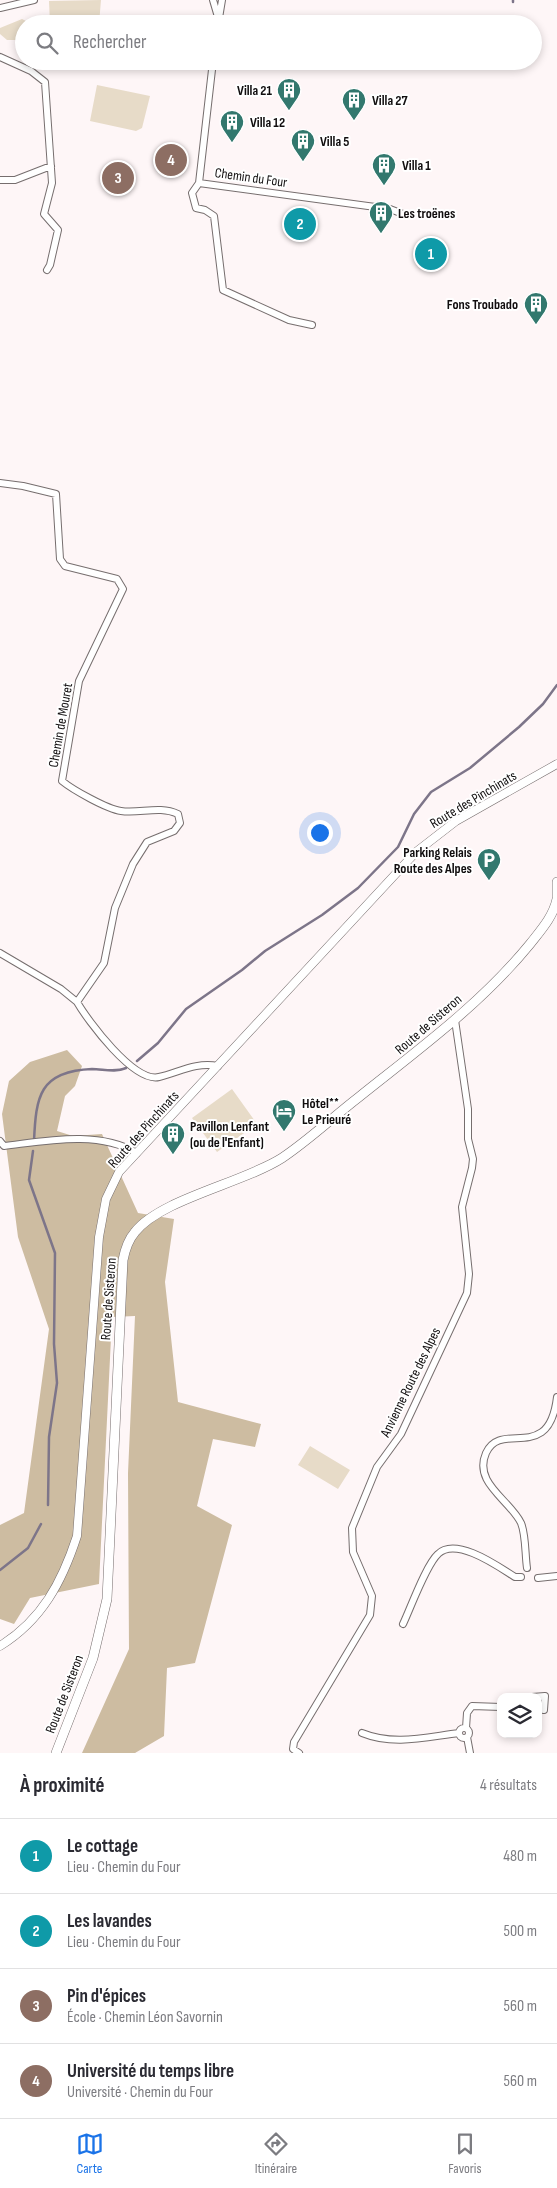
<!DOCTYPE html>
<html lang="fr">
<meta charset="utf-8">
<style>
body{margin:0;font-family:"Sofia Sans Condensed",sans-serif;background:#f7f7f7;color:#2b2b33}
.controls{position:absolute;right:15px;bottom:15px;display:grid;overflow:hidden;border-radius:10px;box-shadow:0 2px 8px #0003}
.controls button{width:45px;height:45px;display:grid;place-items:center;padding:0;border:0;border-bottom:1px solid #e1e1e2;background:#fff;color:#2b2b33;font:25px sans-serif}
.you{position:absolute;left:319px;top:832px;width:18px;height:18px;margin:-12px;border:4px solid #fff;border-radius:50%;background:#1a73e8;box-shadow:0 0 0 8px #1a73e833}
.badge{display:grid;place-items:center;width:32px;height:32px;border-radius:50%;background:#1a73e8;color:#fff;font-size:16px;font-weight:700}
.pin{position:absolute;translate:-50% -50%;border:2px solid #fff;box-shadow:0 1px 5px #0006}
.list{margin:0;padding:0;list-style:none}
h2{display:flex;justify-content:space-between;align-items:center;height:65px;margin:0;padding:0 20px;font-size:21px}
h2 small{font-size:16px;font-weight:400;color:#7c7c81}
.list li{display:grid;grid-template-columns:32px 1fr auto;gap:15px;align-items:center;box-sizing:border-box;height:75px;padding:0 20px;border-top:1px solid #e1e1e2}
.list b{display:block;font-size:19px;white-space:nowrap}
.list p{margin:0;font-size:16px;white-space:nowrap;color:#7c7c81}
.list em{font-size:16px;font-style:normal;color:#7c7c81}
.icon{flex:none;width:28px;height:28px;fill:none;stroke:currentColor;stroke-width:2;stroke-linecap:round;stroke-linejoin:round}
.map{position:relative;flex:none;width:557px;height:1753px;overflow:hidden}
.search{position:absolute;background:#fff;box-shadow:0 2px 8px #0003;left:15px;right:15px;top:15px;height:55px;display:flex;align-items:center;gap:12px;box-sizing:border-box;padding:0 18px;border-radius:28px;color:#7c7c81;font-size:19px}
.sheet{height:365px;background:#fff}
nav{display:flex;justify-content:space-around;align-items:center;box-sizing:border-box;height:70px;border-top:1px solid #e1e1e2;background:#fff;font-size:14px;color:#7c7c81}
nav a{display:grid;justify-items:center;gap:2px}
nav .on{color:#1a73e8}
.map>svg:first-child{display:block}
.green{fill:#e7dbc8}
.forest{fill:#cdbca1}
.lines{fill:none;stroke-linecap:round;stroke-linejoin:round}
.stream{stroke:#7d7589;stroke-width:2.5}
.minor-casing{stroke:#766e6e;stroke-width:8}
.tertiary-casing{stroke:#766e6e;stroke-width:9}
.secondary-casing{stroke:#766e6e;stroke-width:10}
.minor{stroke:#fff;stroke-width:6}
.tertiary{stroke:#fff;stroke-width:8}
.secondary{stroke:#fff;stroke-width:9}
.labels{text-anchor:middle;stroke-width:4;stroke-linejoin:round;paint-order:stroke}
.poi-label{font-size:14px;font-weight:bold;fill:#110e0f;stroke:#fff;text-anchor:start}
.street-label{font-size:14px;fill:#110e0f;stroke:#fff}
</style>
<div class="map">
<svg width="557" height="1753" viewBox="0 0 557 1753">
<rect width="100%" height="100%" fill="#fef6f7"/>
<path class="green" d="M101 0 99 24H50L49 1Z
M22 19 32 24H24V40H7L0 34V28Z
M97 85 150 96 142 128 136 131 90 121Z
M232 1089 257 1124 217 1152 192 1118Z
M310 1446 350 1470 338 1489 298 1465Z"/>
<path class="forest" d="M67 1050 82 1066 75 1086 65 1096 57 1131 73 1136 102 1134 138 1213 174 1219 165 1282 178 1402 261 1424 255 1447 213 1439 197 1506 232 1525 195 1663 167 1668 164 1736 135 1753H82L129 1649 128 1473 135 1316 112 1317 99 1584 30 1598 14 1624 0 1619V1525L24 1513 49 1329 18 1237 2 1114 9 1081 30 1062Z"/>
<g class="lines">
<path class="stream" d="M513 0V2
M137 1061 158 1043 186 1009 242 970 265 951 322 915 358 888 398 847 414 814 431 792 470 768 519 727 543 704 557 685
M34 1141C36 1097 39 1071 92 1069 103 1069 115 1073 126 1068
M33 1151 29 1180 55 1253 54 1344 57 1383 49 1437 48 1505
M0 1570 28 1548 41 1524"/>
<g class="minor-casing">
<path id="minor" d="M213 0 218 17
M0 8 34 0
M218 24 222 0
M0 57 31 71 45 82 52 183 44 214 58 230 50 265 47 270
M213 61 199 183 390 209 403 214
M0 180H15L51 166
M199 183 192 193 196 208 205 210 214 216 223 290 289 320 312 325
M0 483 23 486 56 494 60 559 65 566 117 579 123 589 79 681 62 781C73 790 107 809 121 811 140 814 159 805 178 814L180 823 174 831 147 842 133 864 115 908 104 963 77 1002C88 1021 134 1083 159 1077 180 1072 195 1062 218 1066
M0 953 61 989 77 1002
M0 1141 4 1146C46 1141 98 1130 137 1153
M527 1568C525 1555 526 1535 521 1523 509 1499 473 1483 486 1453 501 1419 549 1465 557 1397
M538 1578 557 1576
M403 1624C411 1607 426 1565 438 1554 456 1536 499 1567 515 1577H521
M532 1697 545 1696 544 1710 538 1709
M459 1733a5 5 0 1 1 10 0a5 5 0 1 1-10 0Z
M466 1728 467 1713 472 1706 501 1707
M362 1733C394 1746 426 1737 459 1733
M467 1737 470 1753
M299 1753 293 1749 294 1742 370 1615 372 1596 353 1552 352 1528 377 1467 401 1434 467 1293 469 1274 462 1207 472 1168 473 1159 468 1139V1109L455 1020"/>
</g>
<g class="tertiary-casing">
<path id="tertiary" d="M0 1646C42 1620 62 1582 77 1536L99 1237 106 1199 119 1172 416 852 456 821 557 764"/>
</g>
<g class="secondary-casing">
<path id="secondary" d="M557 882V897
M56 1753 93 1658 107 1599 123 1260C125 1250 128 1240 135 1232 161 1199 243 1183 282 1158 309 1140 333 1117 359 1097 419 1049 481 1004 530 944 541 930 553 917 557 899"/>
</g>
<use href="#minor" class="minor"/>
<use href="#tertiary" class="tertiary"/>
<use href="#secondary" class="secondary"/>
</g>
<defs>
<g id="building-pin" transform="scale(1.25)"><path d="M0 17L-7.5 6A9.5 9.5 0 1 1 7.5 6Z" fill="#32786e" stroke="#fff"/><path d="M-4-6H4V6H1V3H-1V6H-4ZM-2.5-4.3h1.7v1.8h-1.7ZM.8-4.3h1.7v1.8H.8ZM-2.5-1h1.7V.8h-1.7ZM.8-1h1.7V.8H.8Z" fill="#fff"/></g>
<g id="parking-pin" transform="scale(1.25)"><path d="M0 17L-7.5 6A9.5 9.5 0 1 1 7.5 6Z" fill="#32786e" stroke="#fff"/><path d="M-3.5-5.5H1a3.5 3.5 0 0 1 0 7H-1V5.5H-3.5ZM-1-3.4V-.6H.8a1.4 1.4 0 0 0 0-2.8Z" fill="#fff"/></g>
<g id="hotel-pin" transform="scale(1.25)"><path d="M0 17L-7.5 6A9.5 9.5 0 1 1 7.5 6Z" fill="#32786e" stroke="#fff"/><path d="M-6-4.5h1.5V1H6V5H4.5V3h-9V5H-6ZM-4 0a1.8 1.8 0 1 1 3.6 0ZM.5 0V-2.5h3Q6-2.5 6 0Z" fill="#fff"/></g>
</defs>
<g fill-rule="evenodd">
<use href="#building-pin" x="289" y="90"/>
<use href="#building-pin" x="354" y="100"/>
<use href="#building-pin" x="232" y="122"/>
<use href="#building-pin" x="303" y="141"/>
<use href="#building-pin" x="384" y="165"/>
<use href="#building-pin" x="381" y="213"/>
<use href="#building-pin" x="536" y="304"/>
<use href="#parking-pin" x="489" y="860"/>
<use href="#hotel-pin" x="284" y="1111"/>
<use href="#building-pin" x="173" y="1134"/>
</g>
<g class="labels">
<g class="poi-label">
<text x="272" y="95" text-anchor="end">Villa 21</text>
<text x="372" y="105">Villa 27</text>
<text x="250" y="127">Villa 12</text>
<text x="320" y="146">Villa 5</text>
<text x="402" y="170">Villa 1</text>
<text x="398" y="218">Les troënes</text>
<text x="518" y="309" text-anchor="end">Fons Troubado</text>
<text x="472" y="857" text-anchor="end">Parking Relais<tspan x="472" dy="16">Route des Alpes</tspan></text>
<text x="302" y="1108">Hôtel**<tspan x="302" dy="16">Le Prieuré</tspan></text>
<text x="190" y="1131">Pavillon Lenfant<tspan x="190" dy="16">(ou de l'Enfant)</tspan></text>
</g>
<g class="street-label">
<text transform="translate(251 177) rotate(8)" y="5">Chemin du Four</text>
<text transform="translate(60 725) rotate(-80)" y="5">Chemin de Mouret</text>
<text transform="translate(473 799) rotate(-31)" y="5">Route des Pinchinats</text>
<text transform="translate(428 1024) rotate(-41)" y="5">Route de Sisteron</text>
<text transform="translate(143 1129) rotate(-48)" y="5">Route des Pinchinats</text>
<text transform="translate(108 1299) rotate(-86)" y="5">Route de Sisteron</text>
<text transform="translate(410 1382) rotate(-64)" y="5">Anvienne Route des Alpes</text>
<text transform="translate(64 1694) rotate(-69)" y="5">Route de Sisteron</text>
</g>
</g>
</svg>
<div class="controls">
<button><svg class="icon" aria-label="layers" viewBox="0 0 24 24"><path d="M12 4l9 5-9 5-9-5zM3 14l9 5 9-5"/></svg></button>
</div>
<div class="you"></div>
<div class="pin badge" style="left:431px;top:254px;background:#0f9aa8">1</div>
<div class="pin badge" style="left:300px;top:224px;background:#0f9aa8">2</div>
<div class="pin badge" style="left:118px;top:178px;background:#8d6e63">3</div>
<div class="pin badge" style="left:171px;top:160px;background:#8d6e63">4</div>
<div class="search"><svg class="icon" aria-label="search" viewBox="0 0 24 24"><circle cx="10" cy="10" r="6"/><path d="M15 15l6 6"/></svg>Rechercher</div>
</div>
<section class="sheet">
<h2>À proximité<small>4 résultats</small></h2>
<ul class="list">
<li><span class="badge" style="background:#0f9aa8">1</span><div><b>Le cottage</b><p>Lieu · Chemin du Four</p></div><em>480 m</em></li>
<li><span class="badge" style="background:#0f9aa8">2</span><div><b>Les lavandes</b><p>Lieu · Chemin du Four</p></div><em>500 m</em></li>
<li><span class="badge" style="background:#8d6e63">3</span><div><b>Pin d'épices</b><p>École · Chemin Léon Savornin</p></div><em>560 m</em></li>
<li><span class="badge" style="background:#8d6e63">4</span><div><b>Université du temps libre</b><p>Université · Chemin du Four</p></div><em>560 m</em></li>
</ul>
</section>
<nav>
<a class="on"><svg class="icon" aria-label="map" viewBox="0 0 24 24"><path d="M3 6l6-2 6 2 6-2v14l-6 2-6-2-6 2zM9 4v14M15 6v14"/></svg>Carte</a>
<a><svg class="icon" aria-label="directions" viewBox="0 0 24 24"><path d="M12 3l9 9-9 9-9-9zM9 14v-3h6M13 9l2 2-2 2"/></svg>Itinéraire</a>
<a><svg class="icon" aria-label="saved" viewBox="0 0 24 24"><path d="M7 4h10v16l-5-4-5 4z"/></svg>Favoris</a>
</nav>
